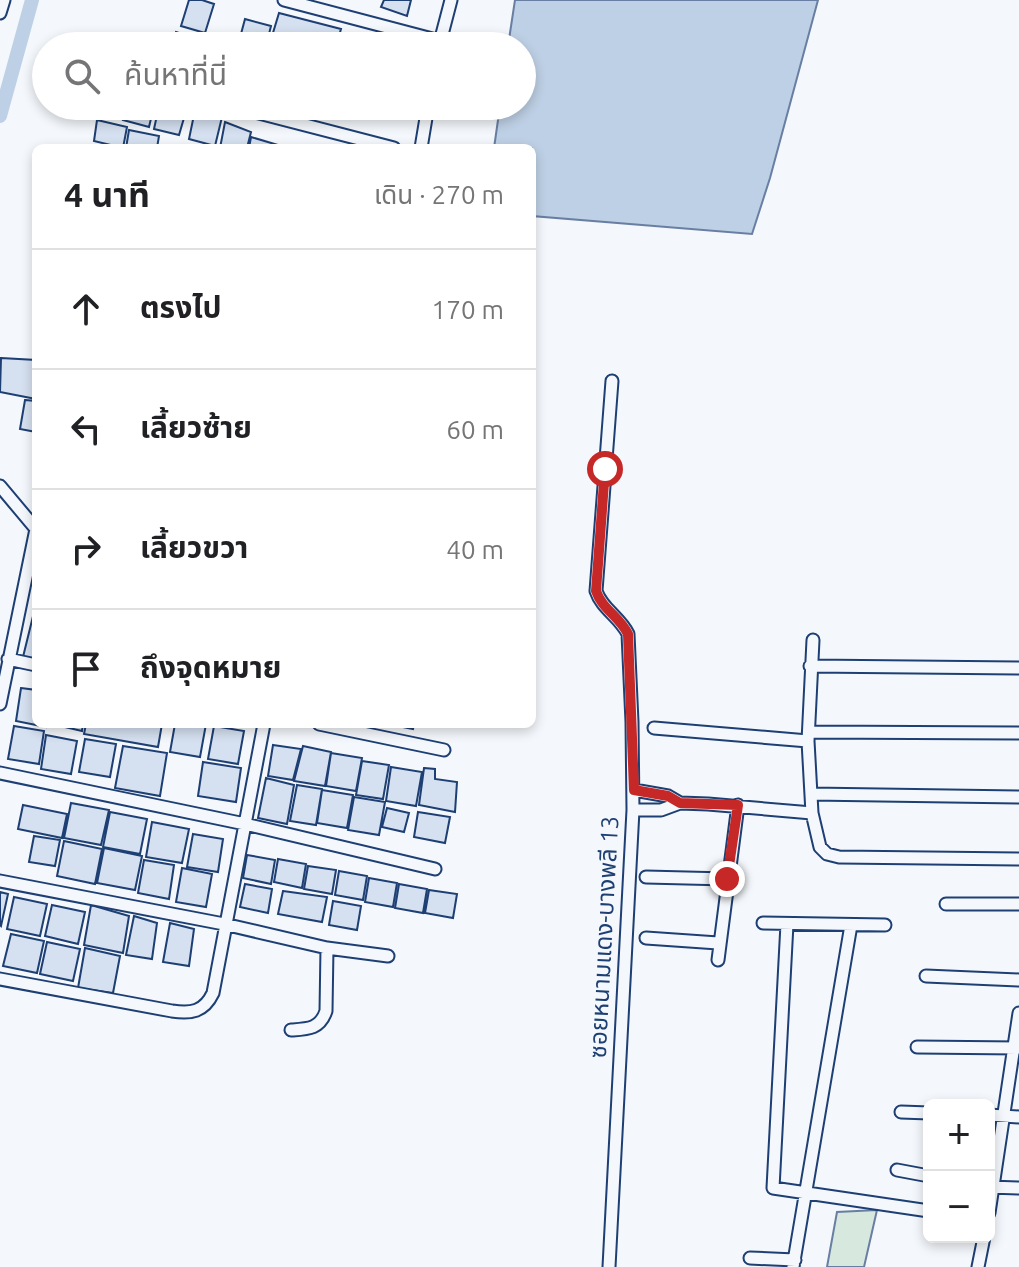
<!DOCTYPE html>
<html lang="th">
<meta charset="utf-8">
<style>
body{margin:0;font-family:Ubuntu,"Noto Sans Thai",sans-serif;background:#f2f2f2;color:#202124}
.controls{position:absolute;right:24px;bottom:24px;display:grid;overflow:hidden;border-radius:12px;box-shadow:0 4px 12px #0003}
.controls button{width:72px;height:72px;display:grid;place-items:center;padding:0;border:0;border-bottom:2px solid #e0e0e0;background:#fff;color:#202124;font:40px sans-serif}
.stop{position:absolute;width:24px;height:24px;margin:-18px;border:6px solid #c62828;border-radius:50%;background:#fff}
.stop.end{background:#c62828;border-color:#fff;box-shadow:0 2px 8px #0008}
.list{margin:0;padding:0;list-style:none}
h2{display:flex;justify-content:space-between;align-items:center;height:104px;margin:0;padding:0 32px;font-size:34px}
h2 small{font-size:26px;font-weight:400;color:#757577}
.list li{display:grid;grid-template-columns:52px 1fr auto;gap:24px;align-items:center;box-sizing:border-box;height:120px;padding:0 32px;border-top:2px solid #e0e0e0}
.list b{display:block;font-size:30px;white-space:nowrap}
.list em{font-size:26px;font-style:normal;color:#757577}
.icon{flex:none;width:44px;height:44px;fill:none;stroke:currentColor;stroke-width:2;stroke-linecap:round;stroke-linejoin:round}
.map{position:relative;flex:none;width:1019px;height:1267px;overflow:hidden}
.search{position:absolute;background:#fff;box-shadow:0 4px 12px #0003;left:32px;top:32px;width:504px;height:88px;display:flex;align-items:center;gap:20px;box-sizing:border-box;padding:0 28px;border-radius:44px;color:#757577;font-size:30px}
.panel{position:absolute;background:#fff;box-shadow:0 4px 12px #0003;left:32px;top:144px;width:504px;height:584px;border-radius:12px}
.map>svg:first-child{display:block}
.green{fill:#d7e8df;stroke:#687fa3;stroke-width:2}
.water{fill:#bed0e5;stroke:#687fa3;stroke-width:2}
.lines{fill:none;stroke-linecap:round;stroke-linejoin:round}
.canal{stroke:#bed0e5;stroke-width:14}
.building{fill:#d5e0f0;stroke:#1d3f73;stroke-width:2}
.street-casing{stroke:#1d3f73;stroke-width:15}
.street{stroke:#f4f7fb;stroke-width:11}
.route{stroke:#c62828;stroke-width:10}
.labels{text-anchor:middle;stroke-width:6;stroke-linejoin:round;paint-order:stroke}
.street-label{font-size:24px;fill:#1d3f73;stroke:#f4f7fb}
</style>
<div class="map">
<svg width="1019" height="1267" viewBox="0 0 1019 1267">
<rect width="100%" height="100%" fill="#f4f7fb"/>
<path class="green" d="M877 1210 864 1267H827L837 1212Z"/>
<path class="water" d="M515 0H818L770 178 752 234 532 216V148H494L500 106H522V46H508Z"/>
<g class="lines">
<path class="canal" d="M0 116 32 0"/>
</g>
<path class="building" d="M189 0H202L214 4 205 33 181 26Z
M384 0H411L407 16 381 7Z
M279 13 341 29 336 46H269Z
M245 19 271 26 266 46 238 45Z
M176 32 200 40 198 46H171Z
M338 39 363 46H336Z
M95 106H122L119 118 93 111Z
M127 106H154L149 127 123 120Z
M159 106H172L186 111 179 135 154 129Z
M357 106H385L384 116 357 111Z
M195 110 222 117 215 146 189 139Z
M97 120 127 127 123 148 94 141Z
M225 122 251 132 247 148H220Z
M129 130 159 136 157 148H126Z
M251 137 278 145V148H249Z
M1 358 36 360V399L0 392Z
M25 400 36 401V432L20 429Z
M36 604V660L23 657Z
M21 688 36 690V724H46V727L16 721Z
M52 724H83L82 731Z
M86 724H162L158 747 84 734Z
M175 724H206L200 757 170 752Z
M388 724H414L413 729Z
M14 726 44 731 39 764 8 759Z
M214 726 244 731 238 764 208 759Z
M46 735 77 741 71 774 41 769Z
M85 739 116 744 110 777 79 772Z
M273 745 301 749 293 780 268 776Z
M123 746 167 753 160 796 115 788Z
M303 746 331 752 325 786 294 781Z
M331 753 362 758 356 791 326 786Z
M362 761 389 765 383 799 356 795Z
M203 762 241 768 236 802 198 796Z
M391 767 422 772 416 806 386 801Z
M424 768 435 769V779L457 782 455 812 419 805Z
M266 778 294 785 287 824 258 818Z
M297 785 322 789 316 825 290 821Z
M322 790 353 795 347 828 317 823Z
M354 797 385 802 379 835 348 830Z
M71 803 109 810 101 845 64 838Z
M23 805 67 814 62 838 18 829Z
M387 808 409 813 404 832 382 827Z
M110 812 147 819 140 854 103 847Z
M418 812 450 817 445 843 414 837Z
M152 822 189 829 182 863 146 857Z
M193 834 223 839 218 872 187 867Z
M34 836 60 840 55 866 29 862Z
M64 841 102 849 95 884 57 876Z
M104 848 142 856 135 890 97 883Z
M247 855 275 860 271 884 243 878Z
M278 859 306 864 302 888 274 882Z
M144 860 174 865 169 899 138 893Z
M308 866 336 870 332 894 304 889Z
M182 868 212 874 206 907 176 902Z
M339 871 367 876 363 900 335 895Z
M369 878 397 883 393 907 365 902Z
M245 884 272 889 268 913 240 907Z
M399 884 427 889 423 913 395 908Z
M429 890 457 894 453 918 425 913Z
M283 891 327 897 322 922 278 914Z
M0 892 8 894 1 926 0 925Z
M14 897 47 904 40 936 7 929Z
M333 901 361 906 357 930 329 925Z
M52 905 85 912 78 944 45 936Z
M91 905 129 916 123 953 84 945Z
M134 916 157 923 152 959 126 955Z
M170 923 194 929 189 966 163 962Z
M11 934 44 941 37 973 3 966Z
M47 942 80 949 73 981 40 974Z
M85 948 120 956 113 993 78 988Z"/>
<g class="lines">
<g class="street-casing">
<path id="street" d="M284 0 440 41
M0 13 4 0
M439 46 451 0
M232 106 394 148
M421 148 428 106
M0 486 36 529
M813 640 808 741 812 813 820 847 827 854 839 857 1019 859
M8 659 36 665
M810 666 1019 668
M0 704 36 529
M319 724 444 750
M654 728 808 741
M809 732 1019 733
M0 773 245 824 435 869
M634 790 668 796 680 803
M811 794 1019 797
M633 810H661L680 803 708 804 812 813
M646 877 727 879
M0 881 224 924 327 948 388 956
M946 904H1019
M763 923 885 925
M787 924 773 1188 929 1211
M646 938 718 943
M718 960 738 805
M926 976 1019 980
M0 979 172 1011C191 1014 204 1012 213 993L264 724
M291 1030C308 1029 320 1029 326 1011L327 948
M917 1047 1018 1048
M901 1112 929 1113
M989 1115 1019 1117
M897 1170 929 1176
M989 1187 1019 1188
M989 1213 1019 1013
M750 1258 795 1260
M609 1267 633 810 632 722 628 634C620 617 602 609 596 591L612 381
M793 1267 851 925
M978 1267 984 1237"/>
</g>
<use href="#street" class="street"/>
</g>
<g class="lines">
<path class="route" d="M605 469 596 591C602 609 620 617 628 634L634 790 668 796 680 803 738 805 727 879"/>
</g>
<g class="labels">
<g class="street-label">
<text transform="translate(604 937) rotate(-87)" y="8">ซอยหนามแดง-บางพลี 13</text>
</g>
</g>
</svg>
<div class="controls">
<button>+</button>
<button>−</button>
</div>
<div class="stop" style="left:605px;top:469px"></div>
<div class="stop end" style="left:727px;top:879px"></div>
<div class="search"><svg class="icon" aria-label="search" viewBox="0 0 24 24"><circle cx="10" cy="10" r="6"/><path d="M15 15l6 6"/></svg>ค้นหาที่นี่</div>
<section class="panel">
<h2>4 นาที<small>เดิน · 270 m</small></h2>
<ul class="list">
<li><svg class="icon" aria-label="ahead" viewBox="0 0 24 24"><path d="M12 20V5M6 11l6-6 6 6"/></svg><div><b>ตรงไป</b></div><em>170 m</em></li>
<li><svg class="icon" aria-label="left" viewBox="0 0 24 24"><path d="M17 20v-9H6M10 6l-5 5 5 5"/></svg><div><b>เลี้ยวซ้าย</b></div><em>60 m</em></li>
<li><svg class="icon" aria-label="right" viewBox="0 0 24 24"><path d="M7 20v-9h11M14 6l5 5-5 5"/></svg><div><b>เลี้ยวขวา</b></div><em>40 m</em></li>
<li><svg class="icon" aria-label="arrive" viewBox="0 0 24 24"><path d="M6 21V4h12l-3 4 3 4H6"/></svg><div><b>ถึงจุดหมาย</b></div></li>
</ul>
</section>
</div>
